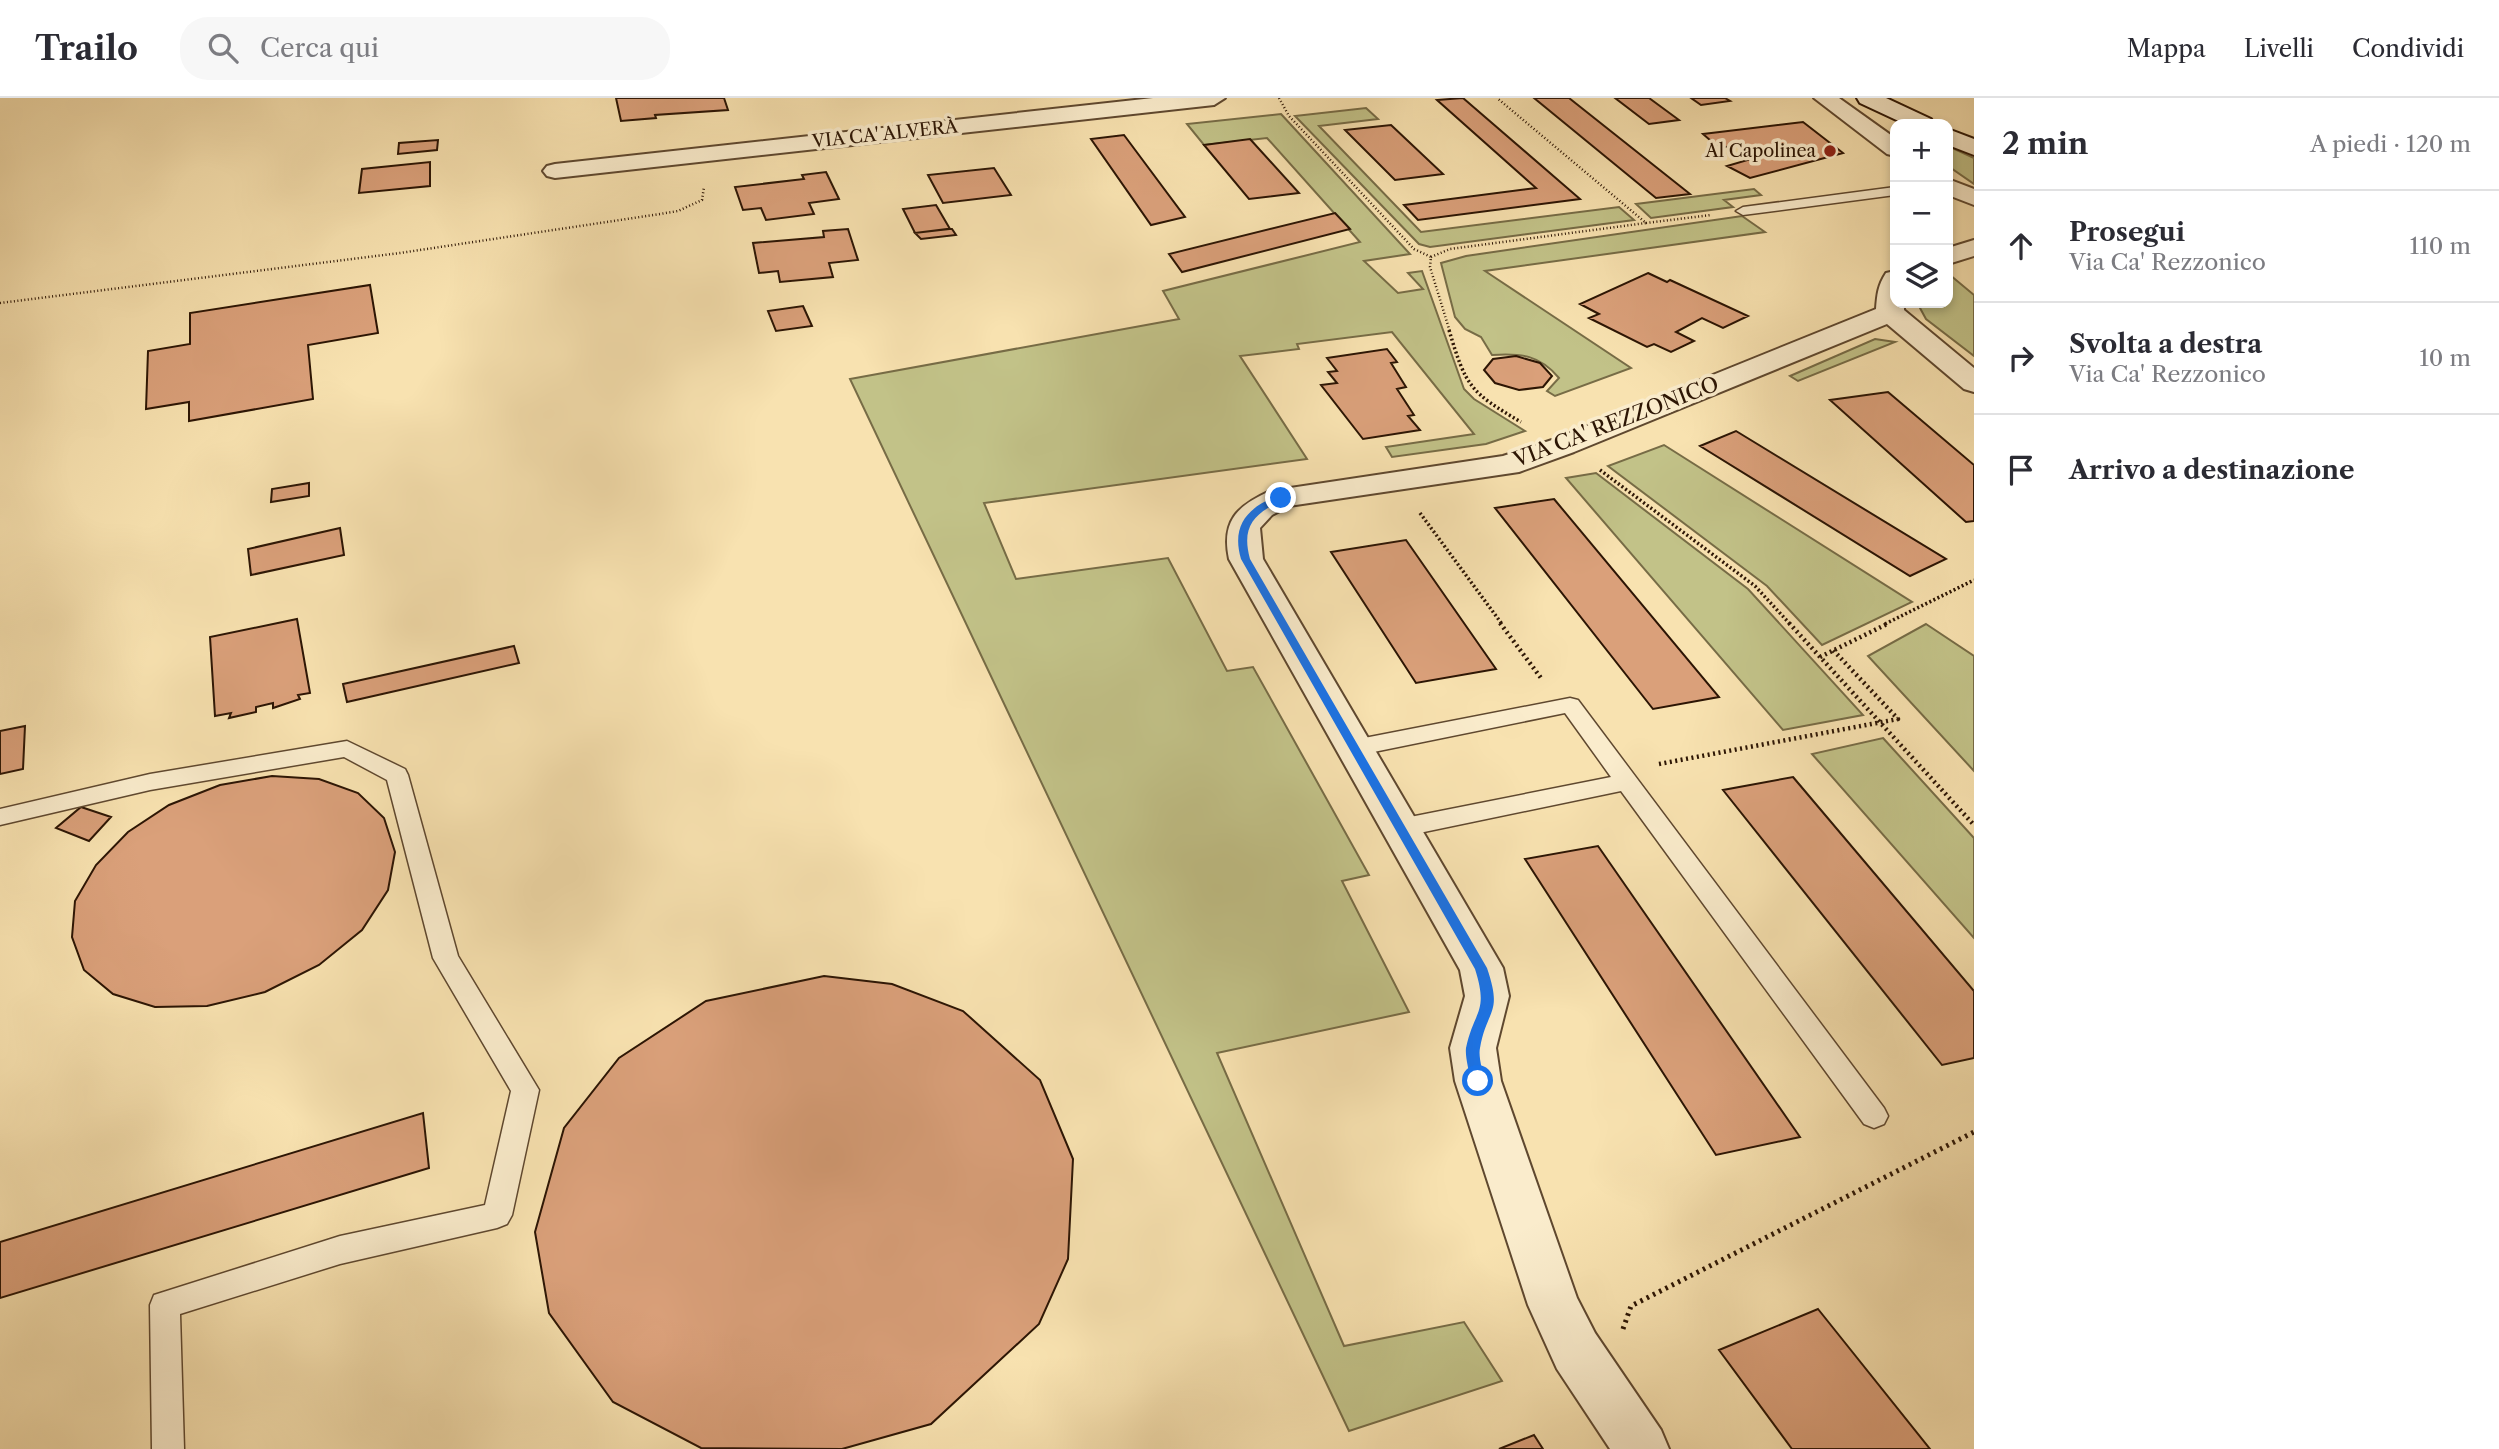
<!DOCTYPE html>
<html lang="it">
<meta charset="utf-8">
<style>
body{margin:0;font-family:"Libre Caslon Text",serif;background:#f7f7f7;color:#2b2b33}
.controls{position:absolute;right:21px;top:21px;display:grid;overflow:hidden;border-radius:14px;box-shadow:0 4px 10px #0003}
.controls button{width:63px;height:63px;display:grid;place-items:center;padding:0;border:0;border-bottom:2px solid #e1e1e2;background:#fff;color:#2b2b33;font:35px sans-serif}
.stop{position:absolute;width:21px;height:21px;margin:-16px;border:5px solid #1a73e8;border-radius:50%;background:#fff}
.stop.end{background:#1a73e8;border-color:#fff;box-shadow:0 2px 7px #0008}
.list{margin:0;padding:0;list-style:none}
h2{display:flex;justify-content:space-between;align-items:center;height:91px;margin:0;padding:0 28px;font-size:30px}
h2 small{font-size:23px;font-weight:400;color:#7c7c81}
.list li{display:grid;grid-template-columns:46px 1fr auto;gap:21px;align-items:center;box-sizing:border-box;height:112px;padding:0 28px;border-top:2px solid #e1e1e2}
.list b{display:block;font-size:26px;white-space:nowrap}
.list p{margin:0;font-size:23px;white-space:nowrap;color:#7c7c81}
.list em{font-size:23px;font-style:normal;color:#7c7c81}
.icon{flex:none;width:38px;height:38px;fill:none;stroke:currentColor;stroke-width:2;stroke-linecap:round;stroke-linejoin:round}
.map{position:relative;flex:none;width:1974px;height:1351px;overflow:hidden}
header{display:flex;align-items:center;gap:42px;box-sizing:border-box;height:98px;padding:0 35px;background:#fff;border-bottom:2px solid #e1e1e2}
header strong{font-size:33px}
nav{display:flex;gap:38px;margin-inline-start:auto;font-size:24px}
.search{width:490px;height:63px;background:#f7f7f7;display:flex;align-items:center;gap:18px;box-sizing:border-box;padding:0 24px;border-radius:28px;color:#7c7c81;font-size:26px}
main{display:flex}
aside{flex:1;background:#fff}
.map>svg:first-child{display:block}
.green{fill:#c2c288;stroke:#776c46;stroke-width:2}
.building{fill:#daa07a;stroke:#2c1504;stroke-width:2}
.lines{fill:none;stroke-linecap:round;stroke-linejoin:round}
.service-casing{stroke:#5f482f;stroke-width:3}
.minor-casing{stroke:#5f482f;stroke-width:4}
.secondary-casing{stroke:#2c1504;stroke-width:4}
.path-far3{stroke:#2c1504;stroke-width:2.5;stroke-dasharray:1 2.5;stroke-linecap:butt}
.path-far2{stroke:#2c1504;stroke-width:3.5;stroke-dasharray:2 2.5;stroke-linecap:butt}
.path-far1{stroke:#2c1504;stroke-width:4.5;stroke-dasharray:2 3.5;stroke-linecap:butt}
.path{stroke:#2c1504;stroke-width:5;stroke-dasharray:2.5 4.5;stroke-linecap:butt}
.service{fill:#faeccc;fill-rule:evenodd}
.minor{fill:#faeccc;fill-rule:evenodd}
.secondary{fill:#faeccc;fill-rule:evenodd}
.route{fill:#1a73e8}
.poi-dot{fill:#8f2418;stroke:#faeccc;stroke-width:2.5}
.labels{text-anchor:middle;stroke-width:7;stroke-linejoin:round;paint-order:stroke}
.far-street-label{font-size:18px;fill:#2c1504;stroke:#faeccc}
.far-poi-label{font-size:18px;fill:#2c1504;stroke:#faeccc;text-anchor:end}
.street-label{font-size:21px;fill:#2c1504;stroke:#faeccc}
</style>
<header>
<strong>Trailo</strong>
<div class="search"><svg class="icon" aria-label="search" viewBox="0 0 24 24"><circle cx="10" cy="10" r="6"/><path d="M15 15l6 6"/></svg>Cerca qui</div>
<nav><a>Mappa</a><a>Livelli</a><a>Condividi</a></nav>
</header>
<main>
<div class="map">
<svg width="1974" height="1351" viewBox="0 0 1974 1351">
<rect width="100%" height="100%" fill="#f8e2b0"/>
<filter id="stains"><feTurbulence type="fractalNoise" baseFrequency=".00286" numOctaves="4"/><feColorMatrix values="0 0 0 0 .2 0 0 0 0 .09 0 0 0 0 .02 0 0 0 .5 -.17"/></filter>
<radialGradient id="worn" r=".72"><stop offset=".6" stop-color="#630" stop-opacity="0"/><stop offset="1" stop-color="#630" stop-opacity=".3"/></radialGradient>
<path class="green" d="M1366 10 1378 21 1319 28 1421 134 1619 109 1634 122 1430 149 1419 146 1295 18Z
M1281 16 1410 156 1364 163 1398 195 1423 191 1408 175 1422 173 1464 291 1474 301 1525 333 1486 346 1392 359 1386 349 1474 336 1392 234 1297 246 1299 251 1240 258 1307 361 984 405 1016 481 1168 460 1227 573 1253 569 1369 777 1342 783 1409 914 1217 955 1344 1248 1464 1224 1502 1283 1349 1333 850 281 1179 221 1163 193 1360 144 1267 40 1204 47 1187 26Z
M1948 48 1974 60V86L1948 68Z
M1754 91 1761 97 1724 102 1733 109 1651 120 1636 106Z
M1742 118 1765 134 1485 173 1631 270 1555 298 1547 293 1559 280C1540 257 1521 255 1492 257L1481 239 1465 231 1455 219 1441 165 1466 158Z
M1950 177 1974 197V258L1926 221 1920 210 1921 205H1948Z
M1875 241 1895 244 1798 283 1790 278Z
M1664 347 1912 504 1822 547 1767 488 1608 368Z
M1596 375 1748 491 1863 617 1783 632 1566 380Z
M1926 526 1974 558V673L1868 558Z
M1883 640 1974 740V840L1812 656Z"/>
<path class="building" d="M616 0H724L728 12 655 17 656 20 621 23Z
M1463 0 1580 101 1418 122 1404 107 1536 90 1437 2Z
M1534 0H1569L1690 96 1656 100Z
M1615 0H1649L1679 22 1649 26Z
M1691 0H1725L1730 3 1701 7Z
M1803 24 1843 55 1750 80 1727 68 1758 59 1740 47 1719 50 1703 36Z
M1391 27 1443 76 1395 82 1345 32Z
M1124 37 1185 119 1151 127 1091 41Z
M1250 41 1299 95 1249 101 1204 47Z
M438 42 437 52 398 56 399 45Z
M430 64V88L359 95 362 71Z
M994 70 1011 97 943 105 928 77Z
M826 74 839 101 809 105 814 116 766 122 761 110 743 112 735 89 804 81 802 77Z
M936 107 950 131 915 135 903 111Z
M1335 115 1350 131 1182 174 1169 156Z
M848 131 858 162 829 165 833 179 780 184 778 173 759 175 753 145 824 139 823 133Z
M947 131H952L956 137 921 141 915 135Z
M1648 175 1667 184 1670 182 1748 218 1723 230 1702 220 1676 234 1694 243 1671 254 1654 246 1647 249 1589 220 1599 216 1580 206Z
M370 187 378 235 308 247 313 301 189 323V304L146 311 148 253 190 246V215Z
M803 208 812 228 776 233 768 213Z
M1387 251 1397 264 1391 265 1406 289 1397 291 1414 317 1408 318 1420 332 1363 341 1321 287 1337 285 1328 274 1337 273 1327 260Z
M1516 258 1540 265 1552 278 1543 289 1519 292 1495 285 1484 272 1493 261Z
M1888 294 1974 367V423L1966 424 1830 302Z
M1736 333 1946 461 1910 478 1700 348Z
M309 385V398L271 404 272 391Z
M1554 401 1719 599 1653 611 1495 410Z
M340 430 344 457 251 477 248 451Z
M1406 442 1496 571 1416 585 1331 454Z
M297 521 310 595 298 597 300 601 273 610V605L256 609V614L229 620 231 615 215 618 210 539Z
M514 548 519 565 347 604 343 586Z
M25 628 23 671 0 676V633Z
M272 678 319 681 358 695 384 720 395 754 388 792 362 832 319 867 265 894 207 908 155 909 113 896 84 872 72 839 75 803 96 767 128 734 169 707 220 687Z
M1793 679 1974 893V960L1942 967 1723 692Z
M81 709 111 719 89 743 56 730Z
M1598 748 1800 1039 1716 1057 1525 761Z
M824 878 892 886 963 913 1040 982 1073 1061 1068 1161 1039 1226 931 1326 842 1351 701 1350 613 1304 549 1215 535 1134 564 1030 619 960 706 903Z
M423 1015 429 1070 0 1200V1144Z
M1818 1211 1930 1351H1792L1719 1252Z
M1534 1337 1543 1351H1499Z"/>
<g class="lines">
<g class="service-casing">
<path id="service" d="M1895 89V97L1743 117 1736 113 1743 109Z
M1570 600 1578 602 1884 1010 1888 1018 1884 1026 1874 1030 1864 1026 1621 693 1400 739 1392 736 1388 730 1392 724 1400 721 1611 679 1565 615 1354 658 1346 656 1343 650 1346 644 1354 642Z
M347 643 405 671 408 677 458 858 539 992 512 1117 507 1126 497 1130 340 1166 180 1216 184 1351H152L150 1207 154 1197 340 1138 485 1107 511 993 433 860 387 682 344 659 150 692 0 727V711L150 676Z"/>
</g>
<g class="minor-casing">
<path id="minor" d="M1153 0H1225L1214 7 555 80 547 78 543 73 547 68 555 66Z
M1814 0H1839L1895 40V58L1887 56Z
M1948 81 1974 91V107L1948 97Z
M1974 142V158L1948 166V150Z
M1895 173V205H1904V212L1974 270V294L1964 291 1887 226 1574 354 1519 374 1289 408 1272 417 1260 430 1263 461 1503 870 1509 898 1496 950 1501 983 1577 1200 1595 1235 1661 1332 1669 1351H1610L1557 1271 1528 1207 1455 983 1450 950 1465 898 1460 872 1229 461C1221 423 1237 408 1270 393L1503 358 1552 342 1876 211C1877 197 1878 187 1886 175Z"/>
</g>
<g class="secondary-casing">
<path id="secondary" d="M1857 0H1886L1931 21 1934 26H1905L1860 5Z
M1948 31 1974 41V57L1948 47Z"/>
</g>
<path class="path-far3" d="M1279 0 1289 18 1414 151 1431 159 1430 169 1450 234
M1646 125 1711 117
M1431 159 1450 151 1646 125 1497 0
M0 205 400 155 660 116 678 113 702 102 704 89"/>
<path class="path-far2" d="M1449 232C1466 289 1470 294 1521 324
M1600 372 1755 488 1790 526
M1420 415 1502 526
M1885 526 1974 482"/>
<path class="path-far1" d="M1500 525 1541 580
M1789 525 1974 727
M1820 559 1889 525
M1659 666 1898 621 1833 552"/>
<path class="path" d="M1623 1231 1631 1208 1974 1034"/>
<use href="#service" class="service"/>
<use href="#minor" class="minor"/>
<use href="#secondary" class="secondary"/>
</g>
<path class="route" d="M1281 397 1284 402C1254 415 1241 428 1250 461L1487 870C1503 917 1487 910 1480 950 1478 959 1483 973 1484 983L1478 988 1471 983C1469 973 1465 959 1466 950 1474 912 1489 915 1475 871L1241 461C1231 427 1248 408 1281 397Z"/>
<circle class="poi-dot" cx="1830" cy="53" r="7"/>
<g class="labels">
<g class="far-street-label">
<text transform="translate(885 36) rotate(-6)" y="6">VIA CA' ALVERÀ</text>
</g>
<g class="far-poi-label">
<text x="1816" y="59">Al Capolinea</text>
</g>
<g class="street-label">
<text transform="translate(1616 324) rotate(-21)" y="7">VIA CA' REZZONICO</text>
</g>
</g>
<rect width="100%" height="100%" filter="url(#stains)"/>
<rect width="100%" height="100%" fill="url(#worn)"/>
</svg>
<div class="controls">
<button>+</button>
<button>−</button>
<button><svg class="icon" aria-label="layers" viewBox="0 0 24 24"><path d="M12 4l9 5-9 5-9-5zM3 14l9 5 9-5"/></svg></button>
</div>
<div class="stop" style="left:1478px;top:983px"></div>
<div class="stop end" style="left:1281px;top:400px"></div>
</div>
<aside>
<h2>2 min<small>A piedi · 120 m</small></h2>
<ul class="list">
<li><svg class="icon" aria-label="ahead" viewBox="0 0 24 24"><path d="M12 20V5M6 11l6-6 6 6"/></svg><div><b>Prosegui</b><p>Via Ca' Rezzonico</p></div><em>110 m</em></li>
<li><svg class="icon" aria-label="right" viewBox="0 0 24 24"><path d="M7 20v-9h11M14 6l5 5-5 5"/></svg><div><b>Svolta a destra</b><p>Via Ca' Rezzonico</p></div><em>10 m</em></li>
<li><svg class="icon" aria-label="arrive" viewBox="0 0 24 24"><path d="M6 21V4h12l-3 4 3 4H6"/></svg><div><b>Arrivo a destinazione</b></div></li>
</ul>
</aside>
</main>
